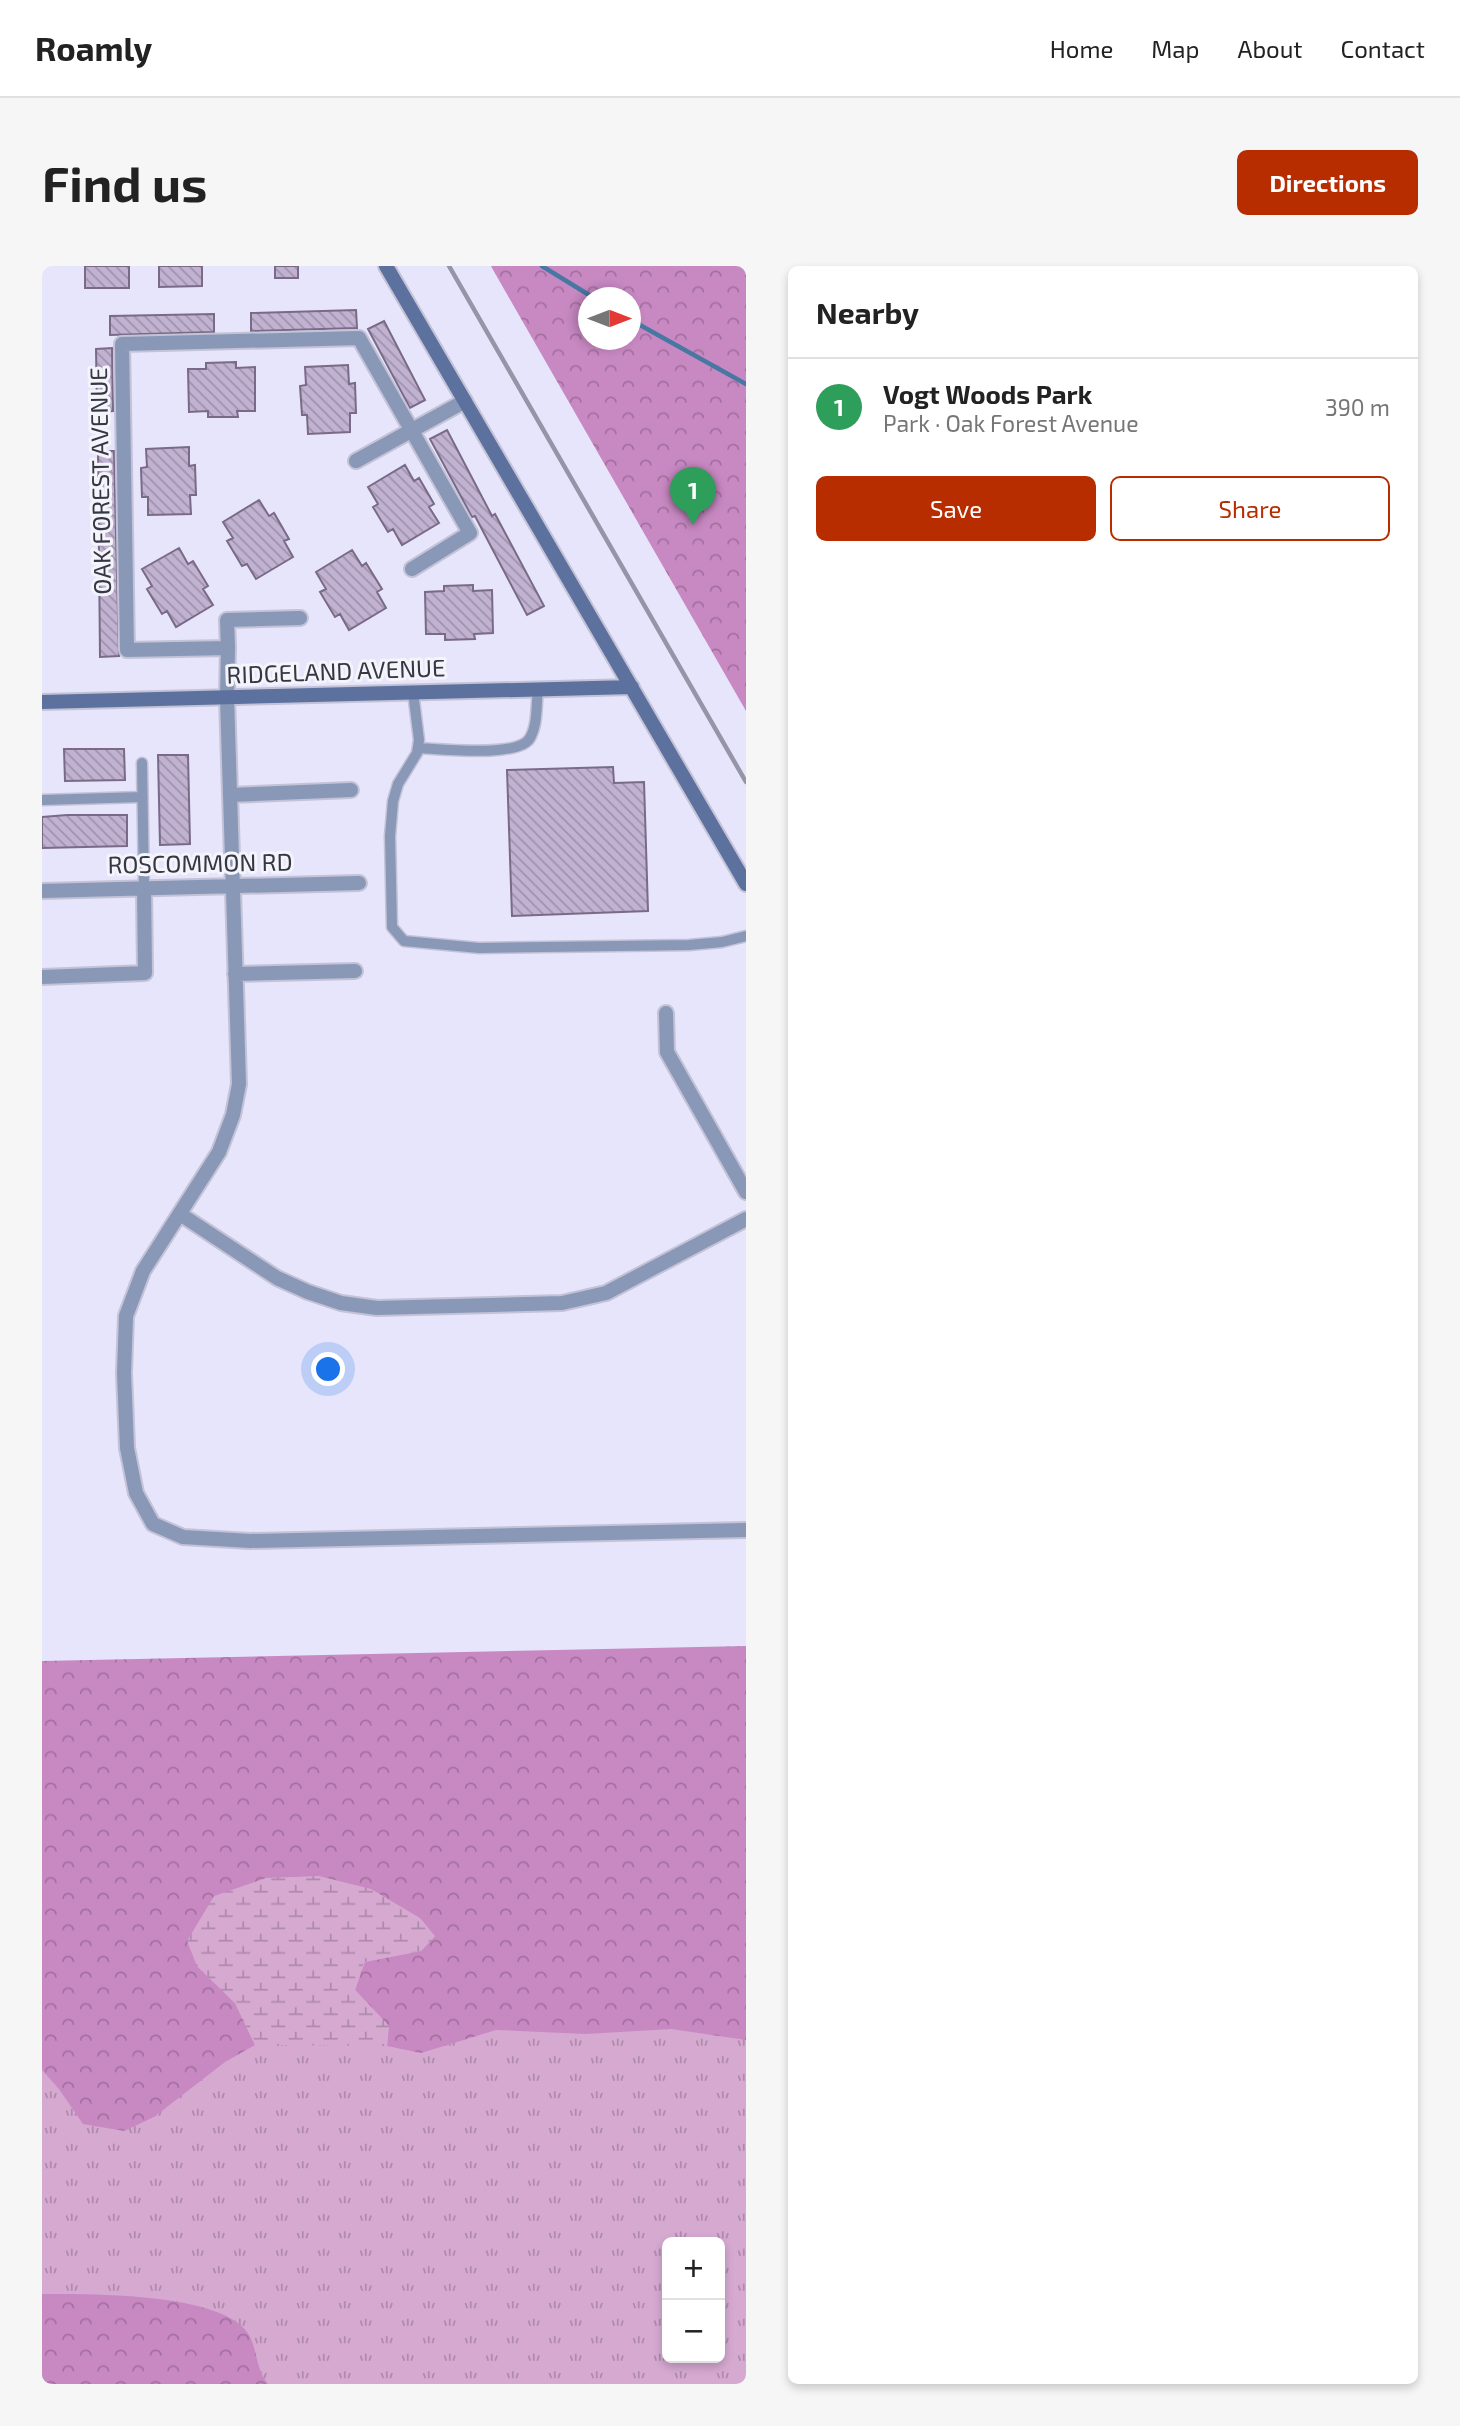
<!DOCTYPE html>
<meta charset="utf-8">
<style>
body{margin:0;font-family:"Exo 2",sans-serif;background:#f6f6f6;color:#222}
.controls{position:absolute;right:21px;bottom:21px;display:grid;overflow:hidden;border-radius:10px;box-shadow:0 4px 10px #0003}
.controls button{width:63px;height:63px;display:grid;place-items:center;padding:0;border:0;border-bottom:2px solid #e0e0e0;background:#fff;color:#222;font:35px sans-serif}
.compass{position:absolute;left:536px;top:21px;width:63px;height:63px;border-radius:50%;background:#fff;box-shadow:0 4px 10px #0003;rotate:90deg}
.you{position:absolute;left:287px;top:1104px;width:24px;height:24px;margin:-18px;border:5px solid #fff;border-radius:50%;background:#1a73e8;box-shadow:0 0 0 10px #1a73e833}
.badge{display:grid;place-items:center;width:46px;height:46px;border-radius:50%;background:#b72d00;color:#fff;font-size:23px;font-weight:700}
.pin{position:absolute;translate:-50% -58px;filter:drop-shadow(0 2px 4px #0008)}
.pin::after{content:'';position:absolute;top:37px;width:24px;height:21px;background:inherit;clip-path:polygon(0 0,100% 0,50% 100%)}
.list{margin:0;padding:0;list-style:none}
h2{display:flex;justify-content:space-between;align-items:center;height:91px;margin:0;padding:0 28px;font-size:30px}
h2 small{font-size:23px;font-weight:400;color:#767676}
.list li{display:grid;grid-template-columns:46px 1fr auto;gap:21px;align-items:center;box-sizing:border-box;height:98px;padding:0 28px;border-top:2px solid #e0e0e0}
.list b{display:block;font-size:26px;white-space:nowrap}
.list p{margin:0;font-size:23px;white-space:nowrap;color:#767676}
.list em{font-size:23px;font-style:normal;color:#767676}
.actions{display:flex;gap:14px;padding:21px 28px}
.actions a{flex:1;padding:16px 0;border:2px solid #b72d00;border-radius:10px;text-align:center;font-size:24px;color:#b72d00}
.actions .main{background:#b72d00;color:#fff}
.map{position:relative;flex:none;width:704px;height:2118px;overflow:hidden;border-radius:10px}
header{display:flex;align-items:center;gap:42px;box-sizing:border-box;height:98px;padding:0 35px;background:#fff;border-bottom:2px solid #e0e0e0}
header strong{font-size:33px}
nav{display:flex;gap:38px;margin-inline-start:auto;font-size:24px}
.intro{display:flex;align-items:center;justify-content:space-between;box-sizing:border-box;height:168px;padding:0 42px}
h1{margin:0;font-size:49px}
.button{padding:18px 32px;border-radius:10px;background:#b72d00;color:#fff;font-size:24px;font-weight:700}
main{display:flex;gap:42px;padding:0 42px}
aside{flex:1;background:#fff;border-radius:10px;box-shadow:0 4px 10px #0003}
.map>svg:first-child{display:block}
.grass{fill:url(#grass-tufts);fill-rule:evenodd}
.forest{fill:url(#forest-crowns);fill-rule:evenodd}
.wetland{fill:url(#wetland-marsh)}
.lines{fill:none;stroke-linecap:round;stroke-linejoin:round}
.stream{stroke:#4678a2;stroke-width:4.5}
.building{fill:url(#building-back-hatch);stroke:#796a87;stroke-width:2}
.lane-casing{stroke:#c3c2d6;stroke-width:13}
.street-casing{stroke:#c3c2d6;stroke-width:18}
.secondary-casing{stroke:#c3c2d6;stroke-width:18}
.lane{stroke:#8998b7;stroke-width:10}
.street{stroke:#8998b7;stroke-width:14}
.secondary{stroke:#5c719d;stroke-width:14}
.rail{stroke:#9695a7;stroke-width:4.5}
.labels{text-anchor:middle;stroke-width:6;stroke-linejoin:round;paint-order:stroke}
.street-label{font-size:24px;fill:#373644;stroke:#f4f4fb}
</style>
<header>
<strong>Roamly</strong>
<nav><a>Home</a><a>Map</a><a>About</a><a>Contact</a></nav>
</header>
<div class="intro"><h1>Find us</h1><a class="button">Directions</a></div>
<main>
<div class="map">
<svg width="704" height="2118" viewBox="0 0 704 2118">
<defs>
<pattern id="grass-tufts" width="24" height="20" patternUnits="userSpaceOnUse" patternTransform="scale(1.75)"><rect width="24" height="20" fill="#d6a9d1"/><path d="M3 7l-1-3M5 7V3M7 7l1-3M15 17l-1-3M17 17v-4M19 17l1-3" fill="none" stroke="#ae8aab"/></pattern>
<pattern id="forest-crowns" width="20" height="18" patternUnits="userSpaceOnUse" patternTransform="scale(1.75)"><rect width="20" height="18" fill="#c888c2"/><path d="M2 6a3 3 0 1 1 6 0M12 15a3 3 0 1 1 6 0" fill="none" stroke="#a3709f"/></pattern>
<pattern id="wetland-marsh" width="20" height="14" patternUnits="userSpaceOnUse" patternTransform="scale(1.75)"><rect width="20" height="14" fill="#d6a9d1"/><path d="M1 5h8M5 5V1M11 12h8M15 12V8" fill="none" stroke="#ae8aab"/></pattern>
<pattern id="building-back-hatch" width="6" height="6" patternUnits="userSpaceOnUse" patternTransform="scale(1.75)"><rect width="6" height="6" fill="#c2b2d2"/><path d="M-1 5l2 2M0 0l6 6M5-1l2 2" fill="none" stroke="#9e92ac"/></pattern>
</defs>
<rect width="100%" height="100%" fill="#e6e5fb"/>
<path class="grass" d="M704 1402V2118H0V1412ZM625 1976H678V2092H625Z"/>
<path class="forest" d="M449 0H704V445L450 2ZM547 32H589V74H547Z
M704 1380V1774L629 1763 544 1768 454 1764 379 1787 345 1780 347 1760 313 1724 323 1696 379 1685 393 1670 155 1700 193 1737 213 1779 183 1796 112 1851 82 1865 41 1858 17 1823 0 1804V1395Z
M0 2028C44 2028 183 2026 207 2069 216 2085 213 2102 226 2118H0Z"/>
<path class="wetland" d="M277 1610 329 1623 378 1652 393 1670 379 1685 322 1696 313 1724 347 1760 345 1780 213 1779 193 1737 155 1700 145 1675 172 1630 224 1612Z"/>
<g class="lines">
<path class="stream" d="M500 0 552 32
M589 54 704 118"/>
</g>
<path class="building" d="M43 0H87V22H43Z
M117 0H160V20L117 21Z
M233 0H256V12H233Z
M314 44 315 62 209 65V47Z
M172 48V66L68 69V50Z
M342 55 383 134 368 142 326 63Z
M70 82 71 145 55 146 54 83Z
M194 96V102L213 101V145H195L196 151H166V145L147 146 146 103H164V97Z
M306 99 307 118 313 117 314 147H308V166L266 168 265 149H260L258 120 264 119 263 101Z
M405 164 450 250 453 248 502 340 485 349 433 250 430 251 388 173Z
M147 181V200L153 199 154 229H148L149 248 106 249V231H100L99 202 105 201 104 183Z
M56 185H72L77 390 58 391Z
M363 199 372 215 377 212 392 238 387 241 397 257 360 279 351 263 346 266 331 241 336 238 326 221Z
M217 234 227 250 232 247 247 273 242 275 251 291 214 313 205 298 200 300 185 275 191 272 181 256Z
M137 282 146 298 151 295 166 320 161 323 171 339 134 361 125 345 120 348 105 323 110 320 100 303Z
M310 284 320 300 324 297 340 323 335 326 344 342 307 364 298 348 293 351 278 326 284 323 274 306Z
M431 319V325L450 324 451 367 432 368 433 373 403 374V368H384L383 326 402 325V320Z
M22 483H82L83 514 23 515Z
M116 489H146L148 578 118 579Z
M571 501 572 517 602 516 606 645 470 650 465 504Z
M25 549H85V580L0 582V551Z"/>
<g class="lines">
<g class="lane-casing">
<path id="lane" d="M371 426 377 474 375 487 356 518 351 535 348 570 350 661 362 675 437 682 647 679 680 676 704 670
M376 482C398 483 477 492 488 472 496 458 494 439 496 423
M100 497 102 622
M0 534 100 531"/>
</g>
<g class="street-casing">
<path id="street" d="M314 195 423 135
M370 303 428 267 317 72 80 78 85 384 186 382 185 431 197 818 191 849 177 886 101 1005 84 1050 82 1107 85 1182 94 1227 111 1258 141 1271 208 1275 704 1264
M186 382 185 354 258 352
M188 529 309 524
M0 625 317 617
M193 708 313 705
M0 711 103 707 102 622
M624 747 625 786 704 926
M138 948 235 1012 266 1026 299 1037 335 1042 520 1037 564 1027 704 953"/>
</g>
<g class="secondary-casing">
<path id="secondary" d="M344 0 704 618
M0 436 590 421"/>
</g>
<use href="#lane" class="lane"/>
<use href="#street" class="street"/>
<use href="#secondary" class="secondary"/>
<path class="rail" d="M407 0 704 516"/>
</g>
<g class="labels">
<g class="street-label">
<text transform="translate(59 215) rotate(-91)" y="8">OAK FOREST AVENUE</text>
<text transform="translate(294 406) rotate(-2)" y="8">RIDGELAND AVENUE</text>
<text transform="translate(158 598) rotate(-1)" y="8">ROSCOMMON RD</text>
</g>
</g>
</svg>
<div class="controls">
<button>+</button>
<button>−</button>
</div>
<svg class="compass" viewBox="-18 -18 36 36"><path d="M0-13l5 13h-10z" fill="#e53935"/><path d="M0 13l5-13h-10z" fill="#767676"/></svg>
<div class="you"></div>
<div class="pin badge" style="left:651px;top:259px;background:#2e9e5b">1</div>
</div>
<aside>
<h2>Nearby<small></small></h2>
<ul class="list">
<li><span class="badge" style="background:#2e9e5b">1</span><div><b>Vogt Woods Park</b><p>Park · Oak Forest Avenue</p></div><em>390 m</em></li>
</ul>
<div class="actions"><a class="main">Save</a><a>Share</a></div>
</aside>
</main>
